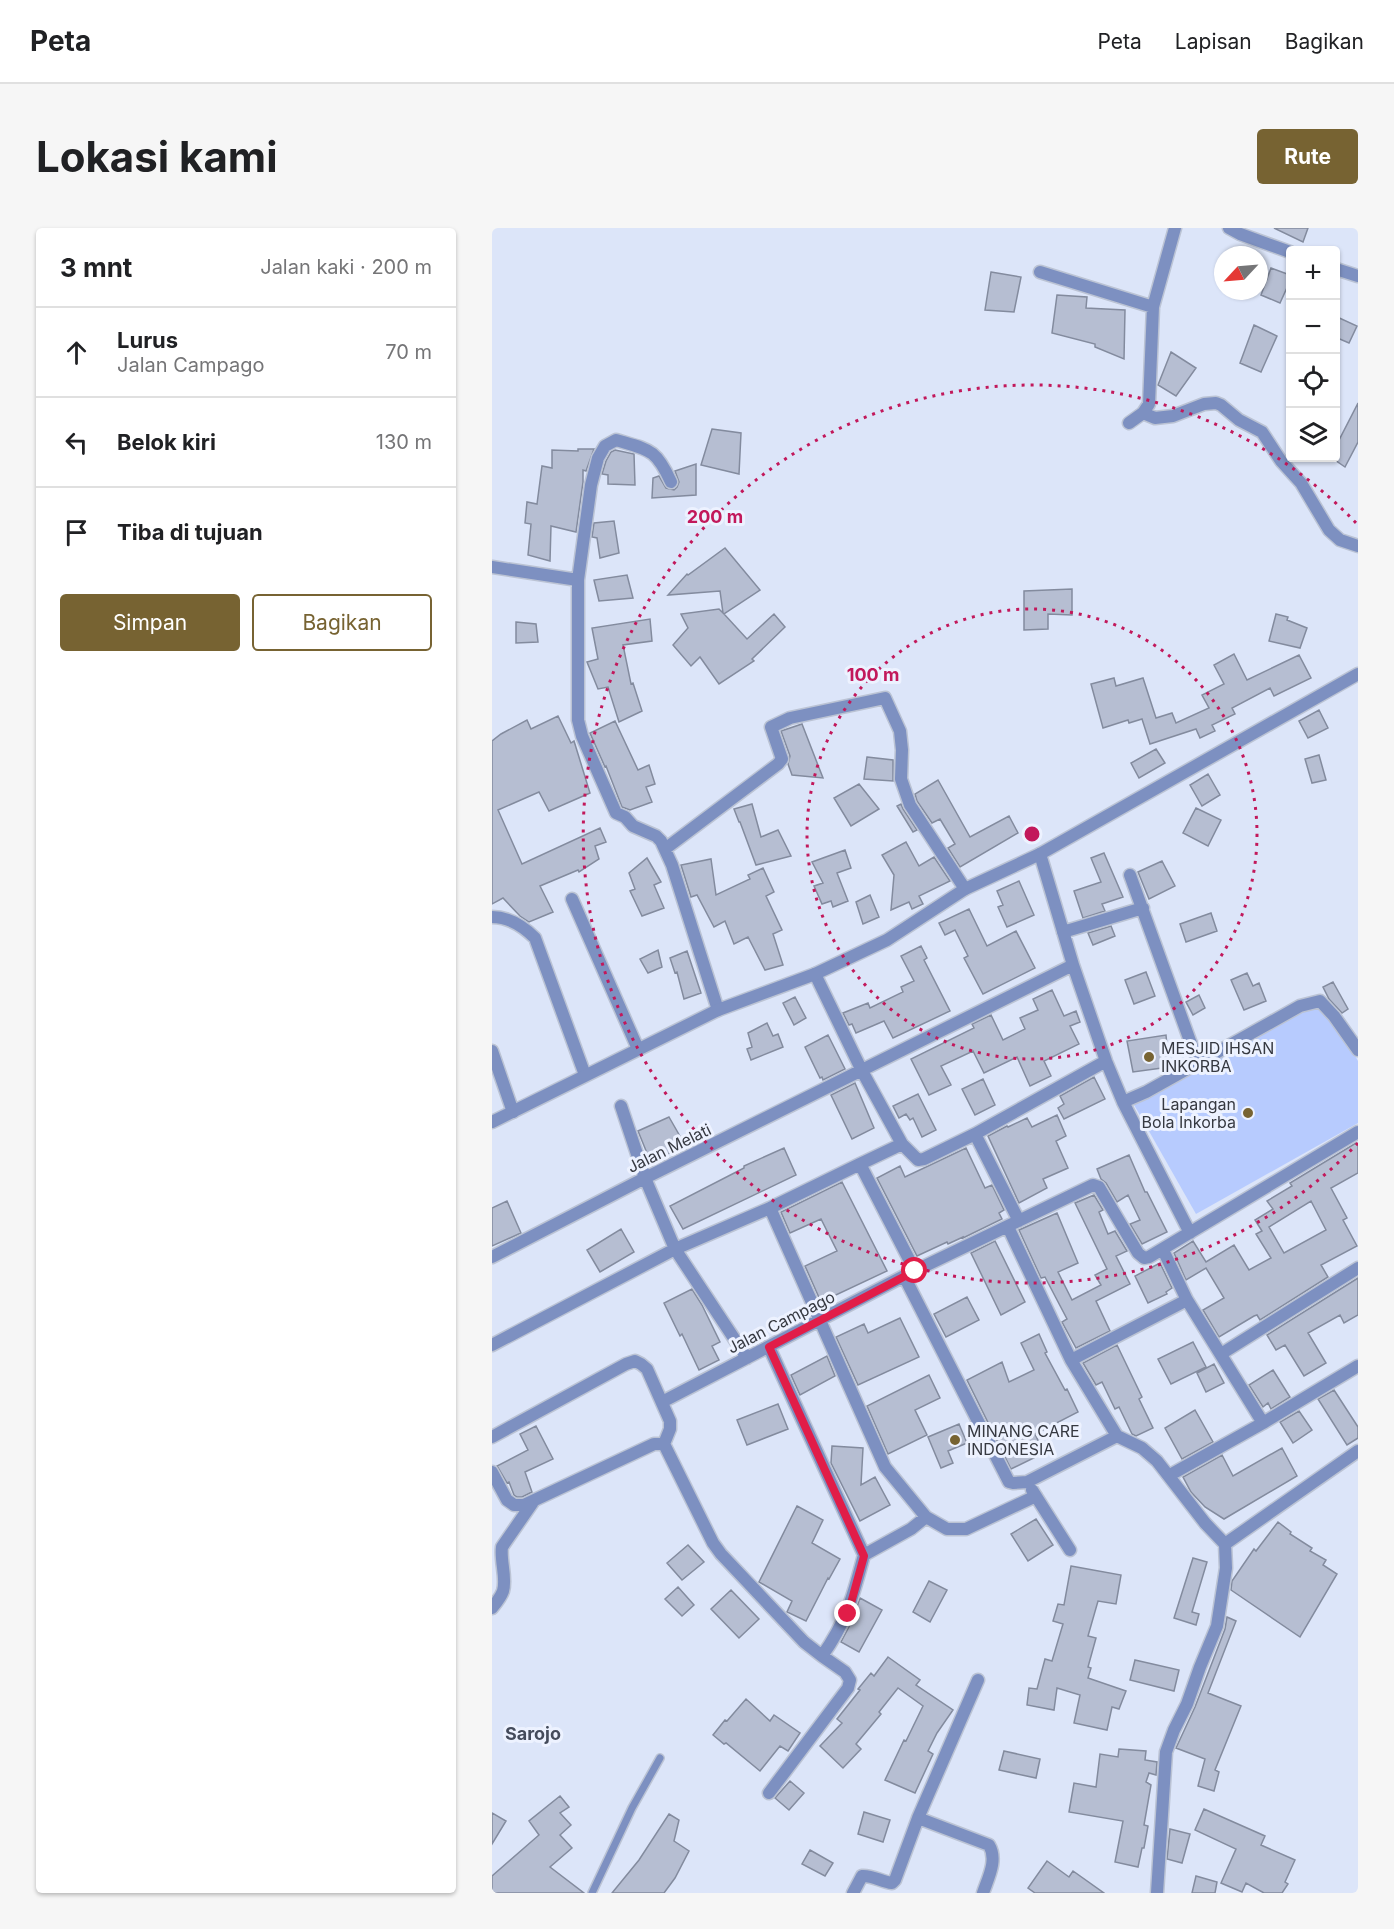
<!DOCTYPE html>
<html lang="id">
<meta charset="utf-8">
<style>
body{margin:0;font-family:Inter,sans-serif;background:#f6f6f6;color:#202124}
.controls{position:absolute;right:18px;top:18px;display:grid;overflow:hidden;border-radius:6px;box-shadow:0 2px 4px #0004}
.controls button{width:54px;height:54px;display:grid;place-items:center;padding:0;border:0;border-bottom:2px solid #e0e0e0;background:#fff;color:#202124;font:30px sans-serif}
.compass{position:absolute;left:722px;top:18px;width:54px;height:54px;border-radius:50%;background:#fff;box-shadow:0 2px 4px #0004;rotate:244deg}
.stop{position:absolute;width:18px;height:18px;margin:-14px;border:4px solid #e11d48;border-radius:50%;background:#fff}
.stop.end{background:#e11d48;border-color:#fff;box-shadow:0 2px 6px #0008}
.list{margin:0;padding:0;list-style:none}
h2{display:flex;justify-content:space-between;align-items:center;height:78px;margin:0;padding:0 24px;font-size:26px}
h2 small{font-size:20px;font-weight:400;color:#757577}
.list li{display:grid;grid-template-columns:39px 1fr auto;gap:18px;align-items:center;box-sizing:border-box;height:90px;padding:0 24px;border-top:2px solid #e0e0e0}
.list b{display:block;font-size:22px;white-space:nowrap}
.list p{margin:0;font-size:20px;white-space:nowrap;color:#757577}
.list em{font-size:20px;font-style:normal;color:#757577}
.actions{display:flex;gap:12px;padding:18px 24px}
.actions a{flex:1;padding:14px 0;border:2px solid #776332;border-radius:6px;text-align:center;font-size:21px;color:#776332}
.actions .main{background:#776332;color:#fff}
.icon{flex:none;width:33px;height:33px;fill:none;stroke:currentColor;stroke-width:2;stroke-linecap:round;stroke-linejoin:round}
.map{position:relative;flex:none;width:866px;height:1665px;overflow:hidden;border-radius:6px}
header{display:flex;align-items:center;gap:36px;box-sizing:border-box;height:84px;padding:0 30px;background:#fff;border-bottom:2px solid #e0e0e0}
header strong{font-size:28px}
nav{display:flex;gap:33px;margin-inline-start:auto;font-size:21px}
.intro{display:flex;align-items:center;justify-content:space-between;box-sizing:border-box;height:144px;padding:0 36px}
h1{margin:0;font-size:42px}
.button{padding:15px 27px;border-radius:6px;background:#776332;color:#fff;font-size:21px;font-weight:700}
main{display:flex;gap:36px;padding:0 36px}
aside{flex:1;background:#fff;border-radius:6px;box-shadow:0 2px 4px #0004}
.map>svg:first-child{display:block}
.pitch{fill:#b7cbfe}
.building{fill:#b6bed2;stroke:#838b9e;stroke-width:1.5;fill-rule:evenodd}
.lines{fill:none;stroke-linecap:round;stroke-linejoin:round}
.service-casing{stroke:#bbc3d4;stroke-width:10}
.minor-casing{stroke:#bbc3d4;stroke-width:15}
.tertiary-casing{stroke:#bbc3d4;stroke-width:15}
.service{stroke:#7d90c1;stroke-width:7}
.minor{stroke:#7d90c1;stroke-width:12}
.tertiary{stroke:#7d90c1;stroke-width:12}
.route{stroke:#e11d48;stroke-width:8}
.ring{fill:none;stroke:#c2185b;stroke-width:3;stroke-dasharray:3 6}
.poi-dot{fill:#776332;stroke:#edf2ff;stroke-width:2}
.labels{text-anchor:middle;stroke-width:6;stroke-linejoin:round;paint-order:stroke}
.poi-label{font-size:16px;fill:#363941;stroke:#edf2ff;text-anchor:start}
.street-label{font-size:16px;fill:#363941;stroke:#edf2ff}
.neighbourhood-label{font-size:18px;font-weight:bold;fill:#444b5b;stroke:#edf2ff}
.centre{fill:#c2185b;stroke:#edf2ff;stroke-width:3}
.ring-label{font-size:18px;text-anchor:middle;font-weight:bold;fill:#c2185b;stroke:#edf2ff;stroke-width:6;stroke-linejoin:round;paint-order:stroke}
</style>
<header>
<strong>Peta</strong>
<nav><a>Peta</a><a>Lapisan</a><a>Bagikan</a></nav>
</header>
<div class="intro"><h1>Lokasi kami</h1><a class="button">Rute</a></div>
<main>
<aside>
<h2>3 mnt<small>Jalan kaki · 200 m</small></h2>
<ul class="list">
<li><svg class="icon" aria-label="ahead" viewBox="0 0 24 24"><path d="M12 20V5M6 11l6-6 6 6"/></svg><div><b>Lurus</b><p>Jalan Campago</p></div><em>70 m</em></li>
<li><svg class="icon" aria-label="left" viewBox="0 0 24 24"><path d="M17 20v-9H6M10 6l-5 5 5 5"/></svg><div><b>Belok kiri</b></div><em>130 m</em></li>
<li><svg class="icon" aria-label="arrive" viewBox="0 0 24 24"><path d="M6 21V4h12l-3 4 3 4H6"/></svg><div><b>Tiba di tujuan</b></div></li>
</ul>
<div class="actions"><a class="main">Simpan</a><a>Bagikan</a></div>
</aside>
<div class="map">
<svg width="866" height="1665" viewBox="0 0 866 1665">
<rect width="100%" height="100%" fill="#dce5f9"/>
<path class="pitch" d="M830 768 866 833V895L704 986 641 875Z"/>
<path class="building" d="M782 0H816L811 14Z
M779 40 798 47V53L788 75 769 67Z
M499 44 529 49 522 84 493 82Z
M565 67 595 69 594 80 633 82 632 131 603 119V116L560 105Z
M843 88 865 98 857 115 843 109Z
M762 97 785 108 769 144 748 135Z
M679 124 704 140 684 168 666 157Z
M866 175V214L853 239 843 232V220Z
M220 201 249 205 247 246 209 237Z
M86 221H102L94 243 91 242V254L84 304 59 298 58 333 36 327 39 296 33 295 35 274 45 276 50 238 60 240V222L86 223Z
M123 222 142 226 143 257 116 256V247L110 246 114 233 119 224Z
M204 236V267L160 270 161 250 167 248 174 260 182 262 185 259 187 254 183 243Z
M122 293 127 325 108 330 105 310 100 309 102 295Z
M233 320 268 362 232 386 255 411 282 386 293 399 260 431 262 433 227 456 208 429 199 438 181 417 196 400 189 386 227 381 231 385 228 363 176 367 195 346 196 347Z
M135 347 141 370 107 373 102 352Z
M580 361V387L556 386V401L532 402V363Z
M784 386 796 389 795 392 815 400 808 420 777 413Z
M158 391 160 413 131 417 139 456 141 455 150 483 127 494 116 459 106 461 95 434 106 431 100 400Z
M24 394 44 396 46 414 24 415Z
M742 426 755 452 807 427 819 450 782 468 778 460 740 480 743 486 720 497 723 503 708 510 704 501 658 516 650 491 637 495 636 492 611 500 599 456 622 450 624 458 651 450 664 490 680 485 684 495 717 480 710 467 732 456 722 437Z
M827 482 836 500 816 510 807 493Z
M66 488 79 515 82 513 98 565 57 583 47 564 6 582 30 636 108 600 114 614 103 618 107 631 87 644 86 642 48 658 61 684 37 694 28 688 11 670 0 676V513L9 506 35 492 39 501Z
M123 493 146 542 157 537 163 556 154 559 160 574 138 582 130 579 114 538 113 539 98 505Z
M310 496 331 550 300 547 296 536 298 528 289 503Z
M664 521 673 535 647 550 639 535Z
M827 527 834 552 820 555 813 531Z
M375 529 401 532V553L372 551Z
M716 546 728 567 710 578 698 557Z
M446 552 478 609 517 588 526 605 468 639 456 620 463 616 448 591 440 595 425 573 423 566Z
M367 556 387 581 359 598 342 570Z
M260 576 269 609 286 602 299 628 264 637 248 594H247L242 581Z
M409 576 411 581 425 602 421 604 405 578Z
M704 580 729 592 716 618 691 605Z
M414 614 427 638 442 629 458 653 427 668 431 676 420 681 417 674 399 682 402 647 390 627Z
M353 622 359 640 345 645 356 673 341 679 339 673 330 676 322 658 331 655 320 634Z
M612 625 631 669 610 676 613 683 591 690 582 663 609 654 599 630Z
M155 630 169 654 162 657 172 680 150 688 138 663 143 661 137 645Z
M219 631 224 667 258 651 256 647 271 640 282 664 274 668 290 702 281 706 291 737 273 742 256 709 242 716 233 693 222 699 205 667 199 669 189 637Z
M670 633 683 658 657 671 646 644Z
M527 653 542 687 515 699 506 679 511 677 505 663Z
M378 667 387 689 371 696 364 674Z
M477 681 495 718 524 703 543 740 491 766 472 730 476 728 463 702 453 707 447 695Z
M719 685 725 703 694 714 688 696Z
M619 698 623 708 601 717 596 705Z
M429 718 435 730 432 732 458 783 401 810 392 793 364 805 360 796 357 797 351 785 376 775 378 780 411 764 409 759 422 753 409 728Z
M166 722 170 739 156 745 148 731Z
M195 723 209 765 192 771 185 744 183 745 178 730Z
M654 744 663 768 642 776 633 752Z
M755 745 761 758 767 755 774 773 752 782 739 752Z
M841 754 856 781 850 785 837 771 831 759Z
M560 762 572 788 584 783 588 794 578 798 587 816 552 833 559 848 538 858 525 829 492 845 481 823 449 838 459 857 437 867 419 831 482 800 480 796 499 787 511 812 533 801 528 790 546 782 541 771Z
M707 767 713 780 701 787 694 774Z
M303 769 314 790 302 797 291 775Z
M275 795 281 808 286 806 291 819 259 832 255 821 260 819 256 805Z
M336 807 353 841 331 852 330 849 328 850 313 819Z
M674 807 677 839 641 844 635 813Z
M602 849 613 871 572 891 566 880 572 876 568 868Z
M491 851 503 877 483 887 470 861Z
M363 855 382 900 360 911 339 867Z
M426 866 444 902 430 909 421 890 418 892 414 886 407 890 401 878Z
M565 887 574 908 564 913 576 940 551 951 555 960 527 975 496 908 515 898 516 899 535 890 540 899Z
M177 889 193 917 159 935 146 903Z
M864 915 866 917V945L839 960 855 990 851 992 865 1018 829 1037 836 1049 768 1092 765 1087 762 1088 727 1109 711 1082 732 1070 714 1040 694 1052 682 1025 701 1013 714 1034 742 1017 757 1042 779 1030 764 1006 770 1003 763 992 781 981 775 973 800 958 798 955ZM819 973 834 1002 792 1025 777 999Z
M292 920 304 947 191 1001 178 978 252 940V938Z
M474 920 493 960 500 957 512 982 507 985 510 991 471 1010V1009L456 1016 455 1014 425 1028 385 950 408 938 413 949Z
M637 927 653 964H655L675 1004 650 1016 638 996 648 992 636 967 625 974 614 955 609 951 605 941Z
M350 954 395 1043 329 1074 313 1038 345 1023 329 991 298 1005 289 984Z
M602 967 611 982 607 984 616 1006 623 1003 635 1023 624 1028 638 1056 604 1073 618 1103 584 1120 570 1094 575 1091 553 1049 549 1050 527 1002 565 985 586 1035 566 1044 580 1072 609 1057 603 1047 615 1041 583 975Z
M15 973 29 1005 0 1018V980Z
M129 1001 142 1024 108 1044 95 1022Z
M503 1013 533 1074 509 1087 479 1025Z
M668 1035 680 1060 674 1064 675 1066 656 1075 643 1048Z
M866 1050V1087L852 1095 848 1087 816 1105 834 1135 812 1148 793 1117 784 1122 775 1107Z
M200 1061 210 1077 228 1114 220 1118 227 1132 207 1142 190 1106 188 1108 172 1075Z
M475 1069 487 1092 454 1109 442 1086Z
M408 1090 427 1129 366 1157 344 1109 372 1096 376 1105Z
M547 1106 555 1124 553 1125 573 1162 575 1161 586 1184 543 1206 552 1225 519 1241 475 1152 510 1134 517 1154 542 1142 529 1115Z
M701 1114 714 1139 679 1156 666 1131Z
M625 1117 650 1169 647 1171 661 1200 644 1208 640 1206 627 1179 623 1181 610 1154 604 1157 591 1135Z
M335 1128 343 1148 308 1167 299 1147Z
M722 1136 732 1155 714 1164 705 1145Z
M781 1142 798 1169 779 1181 776 1175 771 1179 757 1157Z
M437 1147 448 1170 423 1182 435 1207 396 1226 375 1178Z
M842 1162 866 1199V1210L855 1217 826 1171Z
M286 1176 296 1201 255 1217 245 1192Z
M703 1182 721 1214 690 1231 673 1200Z
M807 1183 820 1202 801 1215 788 1194Z
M467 1196 475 1215 456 1223 461 1235 449 1240 436 1209Z
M44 1198 61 1231 33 1244 40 1264 30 1269H25L22 1267 17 1254 15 1255 5 1238 36 1222 28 1206Z
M340 1218 371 1220 369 1257 383 1249 398 1277 368 1293 339 1235Z
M790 1220 805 1248 732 1291 713 1279 699 1264 691 1249 730 1227 741 1248Z
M305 1278 331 1292 320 1315 348 1331 337 1351 336 1350 314 1393 295 1384 300 1373 267 1354Z
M544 1291 561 1317 536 1333 519 1306Z
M786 1294 799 1304 798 1306 820 1320 818 1323 834 1332 831 1337 845 1346 808 1409 739 1362 740 1353 762 1321 764 1323Z
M196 1317 212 1334 190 1352 175 1335Z
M701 1330 715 1334 700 1384 707 1386 704 1397 682 1390Z
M579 1338 629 1347 624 1376 606 1373 596 1408 604 1410 596 1439 599 1440 596 1450 634 1463 627 1481 620 1479 615 1502 582 1495 588 1467 565 1460 562 1482 535 1477 537 1460 545 1461 553 1431 560 1433 571 1396 561 1393 566 1376 572 1377Z
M437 1353 455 1362 438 1394 421 1384Z
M186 1359 202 1377 190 1388 173 1371Z
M239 1362 267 1391 247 1410 219 1381Z
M368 1370 390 1382 367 1424 349 1414 359 1395Z
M735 1389 744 1393 716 1465 749 1478 723 1542 727 1544 722 1563 706 1558 713 1531 684 1520 703 1479 733 1401Z
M396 1429 428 1452 424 1457 461 1482 445 1505 436 1523 441 1526 423 1565 393 1552 412 1512 414 1513 431 1478 406 1460 387 1484 389 1486 364 1516 369 1521 351 1540 328 1518 350 1495 345 1491 368 1462 366 1461 379 1445 382 1448Z
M643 1432 687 1442 682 1463 638 1452Z
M254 1471 278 1493 282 1487 308 1505 296 1523 288 1518 268 1543 234 1515 232 1516 221 1507 233 1492 235 1493Z
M627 1521 654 1523 653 1532 665 1534 664 1547 657 1545 654 1554 659 1557 652 1597 656 1598 652 1620H650L646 1639 623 1634 631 1593 577 1584 582 1555 604 1559 608 1526 626 1529Z
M512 1523 548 1531 544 1550 507 1542Z
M298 1553 312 1565 297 1582 283 1570Z
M68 1568 77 1579 68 1585 79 1597 68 1607 80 1620 58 1639 92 1665H0V1648L47 1607 37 1593Z
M712 1581 773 1608 769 1617 803 1632 793 1654 796 1656 790 1665H772L754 1655 750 1664 729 1655 744 1621 703 1602Z
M372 1584 398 1592 391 1614 366 1606Z
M0 1585 14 1593 0 1616Z
M177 1586 187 1592 182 1613 197 1623 183 1650 172 1665H120L147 1632Z
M678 1601 698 1606 690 1635 675 1631Z
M318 1622 341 1635 333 1648 310 1636Z
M555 1633 577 1649 581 1643 612 1665H543L536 1660Z
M704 1648 725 1654 723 1665H700Z"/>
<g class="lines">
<g class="service-casing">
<path id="service" d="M100 1665 140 1580 168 1530"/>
</g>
<g class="minor-casing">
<path id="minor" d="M737 0 748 6 798 24
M844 41 866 48
M548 44 661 79 683 0
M651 185 663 190 681 188 712 176 724 175 729 177 747 192 770 204 789 233 809 255 837 302 848 312 866 318
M637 195 651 185 657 176 661 79
M0 339 86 352V492L90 508 124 585 133 589 141 598 164 608 169 613 180 637 226 782
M86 352 99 257 106 230 113 218 124 212C158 222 164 221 179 254
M173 621 286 536 290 531 279 499 298 490 393 470 408 503 410 522 409 551 418 577 473 661
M548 626 581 737 614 833 631 874 698 1005
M638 647 706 835
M80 671 146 821
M0 689C17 689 31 698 43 710L93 847
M571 704 651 680
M323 746 370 843 410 916 426 932 432 931 483 906 614 833
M0 823 21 884
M631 874 654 864 808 778 828 773 842 788 866 822
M129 878 153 950 183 1021 255 1130
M483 906 527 993
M410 916 368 936 423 1043
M278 980 393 1239 434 1289 455 1301H474L544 1268
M516 999 579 1132 625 1208 650 1220 665 1233 713 1295 733 1316 734 1340 725 1398 708 1439 695 1476 682 1502 674 1524 665 1665
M671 1022 695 1072 771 1195
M0 1029 153 950 581 737
M412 1048 517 1254 521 1255 535 1254 625 1208
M0 1117 183 1021 278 980 368 936
M277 1119 372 1327
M729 1126 866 1040
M579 1132 695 1072
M170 1174 412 1048 601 957 607 959 646 1025 652 1030 657 1029 866 904
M0 1209 134 1136 143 1133 149 1136 155 1141 178 1193V1201L172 1216
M0 1244 15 1272 22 1277H32L162 1216H172L221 1315 229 1326 312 1414 330 1428C355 1393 361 1368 372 1327L419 1301 434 1289
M678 1247 771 1195 866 1138
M540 1262 578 1322
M733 1316 866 1223
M0 1380C4 1375 9 1369 11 1363 15 1350 8 1333 10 1319L41 1274
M277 1565 356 1460 358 1452 353 1444 330 1428
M426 1590 497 1617C506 1632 496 1650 491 1665
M361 1665 370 1648C380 1647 390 1654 400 1655L403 1652 426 1590 486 1452"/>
</g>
<g class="tertiary-casing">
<path id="tertiary" d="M0 894 226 782 323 746 395 712 473 661 548 626 866 446"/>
</g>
<use href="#service" class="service"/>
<use href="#minor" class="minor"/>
<use href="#tertiary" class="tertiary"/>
</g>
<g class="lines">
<path class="route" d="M356 1386 372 1328 277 1119 423 1043"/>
</g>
<g class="ring">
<circle cx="540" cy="606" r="225"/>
<path d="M866 915A449 449 0 1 1 866 297"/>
</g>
<g class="poi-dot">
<circle cx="657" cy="829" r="6"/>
<circle cx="756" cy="885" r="6"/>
<circle cx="463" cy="1212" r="6"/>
</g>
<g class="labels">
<g class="poi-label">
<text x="669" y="826">MESJID IHSAN<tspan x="669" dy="18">INKORBA</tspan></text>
<text x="744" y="882" text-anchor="end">Lapangan<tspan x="744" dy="18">Bola Inkorba</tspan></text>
<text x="475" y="1209">MINANG CARE<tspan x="475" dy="18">INDONESIA</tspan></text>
</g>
<g class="street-label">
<text transform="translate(177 920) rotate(-26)" y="6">Jalan Melati</text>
<text transform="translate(289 1094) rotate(-27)" y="6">Jalan Campago</text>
</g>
<g class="neighbourhood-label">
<text x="41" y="1512">Sarojo</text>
</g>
</g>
<circle cx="540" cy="606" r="9" class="centre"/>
<g class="ring-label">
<text x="223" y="295">200 m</text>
<text x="381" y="453">100 m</text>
</g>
</svg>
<div class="controls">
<button>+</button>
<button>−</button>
<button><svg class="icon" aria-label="locate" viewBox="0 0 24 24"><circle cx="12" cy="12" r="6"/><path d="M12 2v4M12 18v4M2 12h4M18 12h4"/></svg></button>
<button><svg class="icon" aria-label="layers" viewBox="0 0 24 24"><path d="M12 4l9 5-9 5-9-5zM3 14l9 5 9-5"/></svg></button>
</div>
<svg class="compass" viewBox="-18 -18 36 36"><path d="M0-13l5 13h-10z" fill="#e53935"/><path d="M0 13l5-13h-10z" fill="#757577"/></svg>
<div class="stop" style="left:423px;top:1043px"></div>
<div class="stop end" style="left:356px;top:1386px"></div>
</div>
</main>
